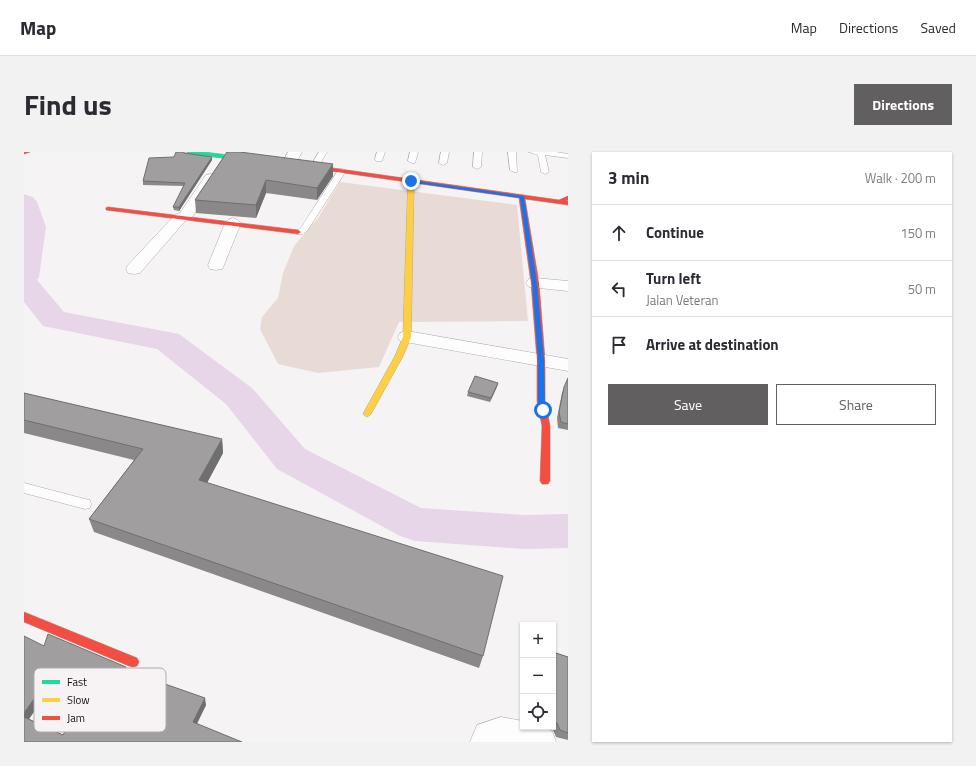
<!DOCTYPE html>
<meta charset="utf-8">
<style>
body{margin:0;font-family:"Titillium Web",sans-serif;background:#f2f2f3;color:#2b2b33}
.controls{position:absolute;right:12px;bottom:12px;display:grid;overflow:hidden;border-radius:0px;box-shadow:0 1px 3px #0004}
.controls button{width:36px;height:36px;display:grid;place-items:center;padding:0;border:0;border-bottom:1px solid #e1e1e2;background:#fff;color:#2b2b33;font:20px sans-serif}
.stop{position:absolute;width:12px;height:12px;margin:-9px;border:3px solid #1a73e8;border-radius:50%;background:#fff}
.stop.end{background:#1a73e8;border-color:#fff;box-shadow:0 1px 4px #0008}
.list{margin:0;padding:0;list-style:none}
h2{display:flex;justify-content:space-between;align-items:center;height:52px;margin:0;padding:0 16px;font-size:17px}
h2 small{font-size:13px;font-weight:400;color:#7c7c81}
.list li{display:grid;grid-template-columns:26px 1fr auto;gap:12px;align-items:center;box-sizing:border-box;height:56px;padding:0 16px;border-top:1px solid #e1e1e2}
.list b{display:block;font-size:15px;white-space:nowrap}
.list p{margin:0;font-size:13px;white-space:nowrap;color:#7c7c81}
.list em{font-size:13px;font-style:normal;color:#7c7c81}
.actions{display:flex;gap:8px;padding:12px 16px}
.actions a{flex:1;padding:9px 0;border:1px solid #625f60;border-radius:0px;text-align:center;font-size:14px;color:#625f60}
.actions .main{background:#625f60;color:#fff}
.icon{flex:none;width:22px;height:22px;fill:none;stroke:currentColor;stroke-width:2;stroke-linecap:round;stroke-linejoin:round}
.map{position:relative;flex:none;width:544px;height:590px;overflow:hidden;border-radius:0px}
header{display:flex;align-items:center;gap:24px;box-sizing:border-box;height:56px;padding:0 20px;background:#fff;border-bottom:1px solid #e1e1e2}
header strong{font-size:19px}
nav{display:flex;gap:22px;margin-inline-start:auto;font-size:14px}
.intro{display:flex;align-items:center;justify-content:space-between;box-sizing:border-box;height:96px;padding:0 24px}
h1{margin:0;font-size:28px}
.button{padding:10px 18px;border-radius:0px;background:#625f60;color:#fff;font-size:14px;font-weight:700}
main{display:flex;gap:24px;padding:0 24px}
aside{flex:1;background:#fff;border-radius:0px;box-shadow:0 1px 3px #0004}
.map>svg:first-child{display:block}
.green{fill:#e8dbd6}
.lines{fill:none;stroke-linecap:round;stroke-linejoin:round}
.river{fill:#e7d6e8;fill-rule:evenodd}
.lane-casing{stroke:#aca9aa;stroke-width:1}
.street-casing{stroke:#aca9aa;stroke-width:1}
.fast-casing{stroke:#aca9aa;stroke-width:1}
.slow-casing{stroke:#aca9aa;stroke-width:1}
.jam-casing{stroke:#aca9aa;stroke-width:1}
.lane{fill:#fefdfd;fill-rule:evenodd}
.street{fill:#fefdfd;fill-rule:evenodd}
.fast{fill:#16e098;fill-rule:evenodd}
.slow{fill:#ffcf43;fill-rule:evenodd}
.jam{fill:#f24e42;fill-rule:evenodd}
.wall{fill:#8a8889;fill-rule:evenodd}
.shaded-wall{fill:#706f6f}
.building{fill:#a09e9f;stroke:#706f6f}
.route{fill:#1a73e8}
.key{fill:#f7f2f3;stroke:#b2aeaf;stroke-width:1}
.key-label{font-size:11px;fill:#121010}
</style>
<header>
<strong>Map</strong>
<nav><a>Map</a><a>Directions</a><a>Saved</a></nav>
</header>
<div class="intro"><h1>Find us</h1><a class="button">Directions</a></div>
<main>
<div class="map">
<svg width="544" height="590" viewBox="0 0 544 590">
<rect width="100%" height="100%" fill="#f6f3f4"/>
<path class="green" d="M316 30 493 53 504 169 375 170 355 215 294 221 254 212 236 177 238 165 254 146 259 121 270 94 294 66Z"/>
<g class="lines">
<path class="river" d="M0 42 9 45 13 50 22 75 15 125 13 128 40 160 155 182 228 236 281 297 397 356 500 363 544 362V396L500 397 391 389 376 384 253 317 202 252 133 197 19 174 0 150Z"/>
<g class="lane-casing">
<path id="lane" d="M295 0H303L293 17H287L286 15Z
M353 0H361L358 9H352L351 7Z
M386 0H394L391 11H388L384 9Z
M417 0H425L423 11 419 13 415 11Z
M450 0H458L457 15 453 17 449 15Z
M484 0H492L493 20H490L486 18Z
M505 0H532L544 2V6L521 3 525 20 521 22 517 20 514 3Z
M315 17H318L322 19 283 79 279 82H271L270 80 276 77Z
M0 331 61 347 66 348 67 352 66 356 61 357 0 341Z"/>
</g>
<g class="street-casing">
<path id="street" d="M264 0H278L270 15 265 16 260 15 258 12Z
M187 22 192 23 194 26 166 68 161 69 116 121 110 122 104 121 102 117 104 113 152 62 156 61 182 23Z
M209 66 214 68 217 71 200 113 198 117 192 118 186 117 184 113 201 71 204 68Z
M511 126 544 129V139L505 135 502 131 505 127Z
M383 179 544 207V219L376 189 374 185 376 181Z
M477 565 499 569V575H518L528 579 532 590H446L453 573Z"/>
</g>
<g class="fast-casing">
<path id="fast" d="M163 0H179L230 6 233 8 230 10 166 2Z"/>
</g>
<g class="slow-casing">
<path id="slow" d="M387 27 390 29 387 185 379 204 347 262 343 265 339 262 371 204 379 185 384 29Z"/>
</g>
<g class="jam-casing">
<path id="jam" d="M0 0H6L0 2Z
M280 12 535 48 544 44V48L542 49H544V53L501 47 515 131 521 208V249L526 274V329L524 332H518L516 329 518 274 513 249V208L507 131 495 46 278 15 277 14Z
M84 55 274 78 277 80 274 82 82 58V56Z
M0 460 113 506 115 510 113 514 109 515 105 514 0 470Z"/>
</g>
<use href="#lane" class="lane"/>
<use href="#street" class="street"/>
<use href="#fast" class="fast"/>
<use href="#slow" class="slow"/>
<use href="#jam" class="jam"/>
</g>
<path class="wall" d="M203 0H219L309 24 293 48 242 41 232 66 172 61 171 48Z
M160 1 188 8 155 59 150 58 149 55 160 34 119 33V29L150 5Z
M544 226V278L534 276 533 266 538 241Z
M474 231 466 250 443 244 444 240Z
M0 241 198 287 199 301 183 331 459 504 455 516 70 380 65 367 110 308 0 281Z
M20 494 103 519 182 553 173 572 0 590ZM21 544 53 557 39 583 5 567Z
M529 500 544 505V588L532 585 529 578 522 575H529Z"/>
<path class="shaded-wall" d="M188 5V8L155 59V55Z
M309 12V24L293 48V36Z
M242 28V41L232 66V53Z
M474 231 473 235 466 250 467 246Z
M198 287 199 301 177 342 175 328Z
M17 537 21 544 2 571 0 567V561Z
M181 546 182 553 170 577 169 570Z"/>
<path class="building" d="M152 0H160V1L188 5 155 55H149L161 31 119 29 125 6 150 5Z
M203 0H216L309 12 293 36 242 28 232 53 171 48Z
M451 224 474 231 467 246 444 240Z
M544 226V272L537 270 535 260 540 235Z
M0 241 198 287 175 328 479 424 459 504 65 367 119 297 0 268Z
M24 482 102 515 101 518 181 546 169 570 218 590H0V565L39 583 56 552 17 537 0 561V484L20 494Z
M529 500 544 505V581L536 578 533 571 529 570Z"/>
<path class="route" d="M387 28 500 44 513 131 520 208 521 259H517L514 249V208L508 131 496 46 385 30Z"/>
<rect x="10" y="516" width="132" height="64" rx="6" class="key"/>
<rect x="18" y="528" width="18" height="4" fill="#16e098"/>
<rect x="18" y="546" width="18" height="4" fill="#ffcf43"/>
<rect x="18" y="564" width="18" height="4" fill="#f24e42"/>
<g class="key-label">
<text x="43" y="534">Fast</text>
<text x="43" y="552">Slow</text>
<text x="43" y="570">Jam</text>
</g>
</svg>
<div class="controls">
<button>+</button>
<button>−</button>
<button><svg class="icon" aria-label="locate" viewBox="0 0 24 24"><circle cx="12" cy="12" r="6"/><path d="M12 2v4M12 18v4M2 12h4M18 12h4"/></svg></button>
</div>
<div class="stop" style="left:519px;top:258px"></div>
<div class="stop end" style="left:387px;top:29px"></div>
</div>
<aside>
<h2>3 min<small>Walk · 200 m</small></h2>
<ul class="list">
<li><svg class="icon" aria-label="ahead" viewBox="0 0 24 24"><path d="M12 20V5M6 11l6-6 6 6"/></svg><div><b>Continue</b></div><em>150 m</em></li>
<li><svg class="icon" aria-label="left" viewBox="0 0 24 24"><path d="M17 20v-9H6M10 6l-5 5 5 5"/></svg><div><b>Turn left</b><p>Jalan Veteran</p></div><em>50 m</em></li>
<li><svg class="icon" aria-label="arrive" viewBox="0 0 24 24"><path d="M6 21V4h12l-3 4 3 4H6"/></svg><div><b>Arrive at destination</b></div></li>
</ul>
<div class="actions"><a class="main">Save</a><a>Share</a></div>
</aside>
</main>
